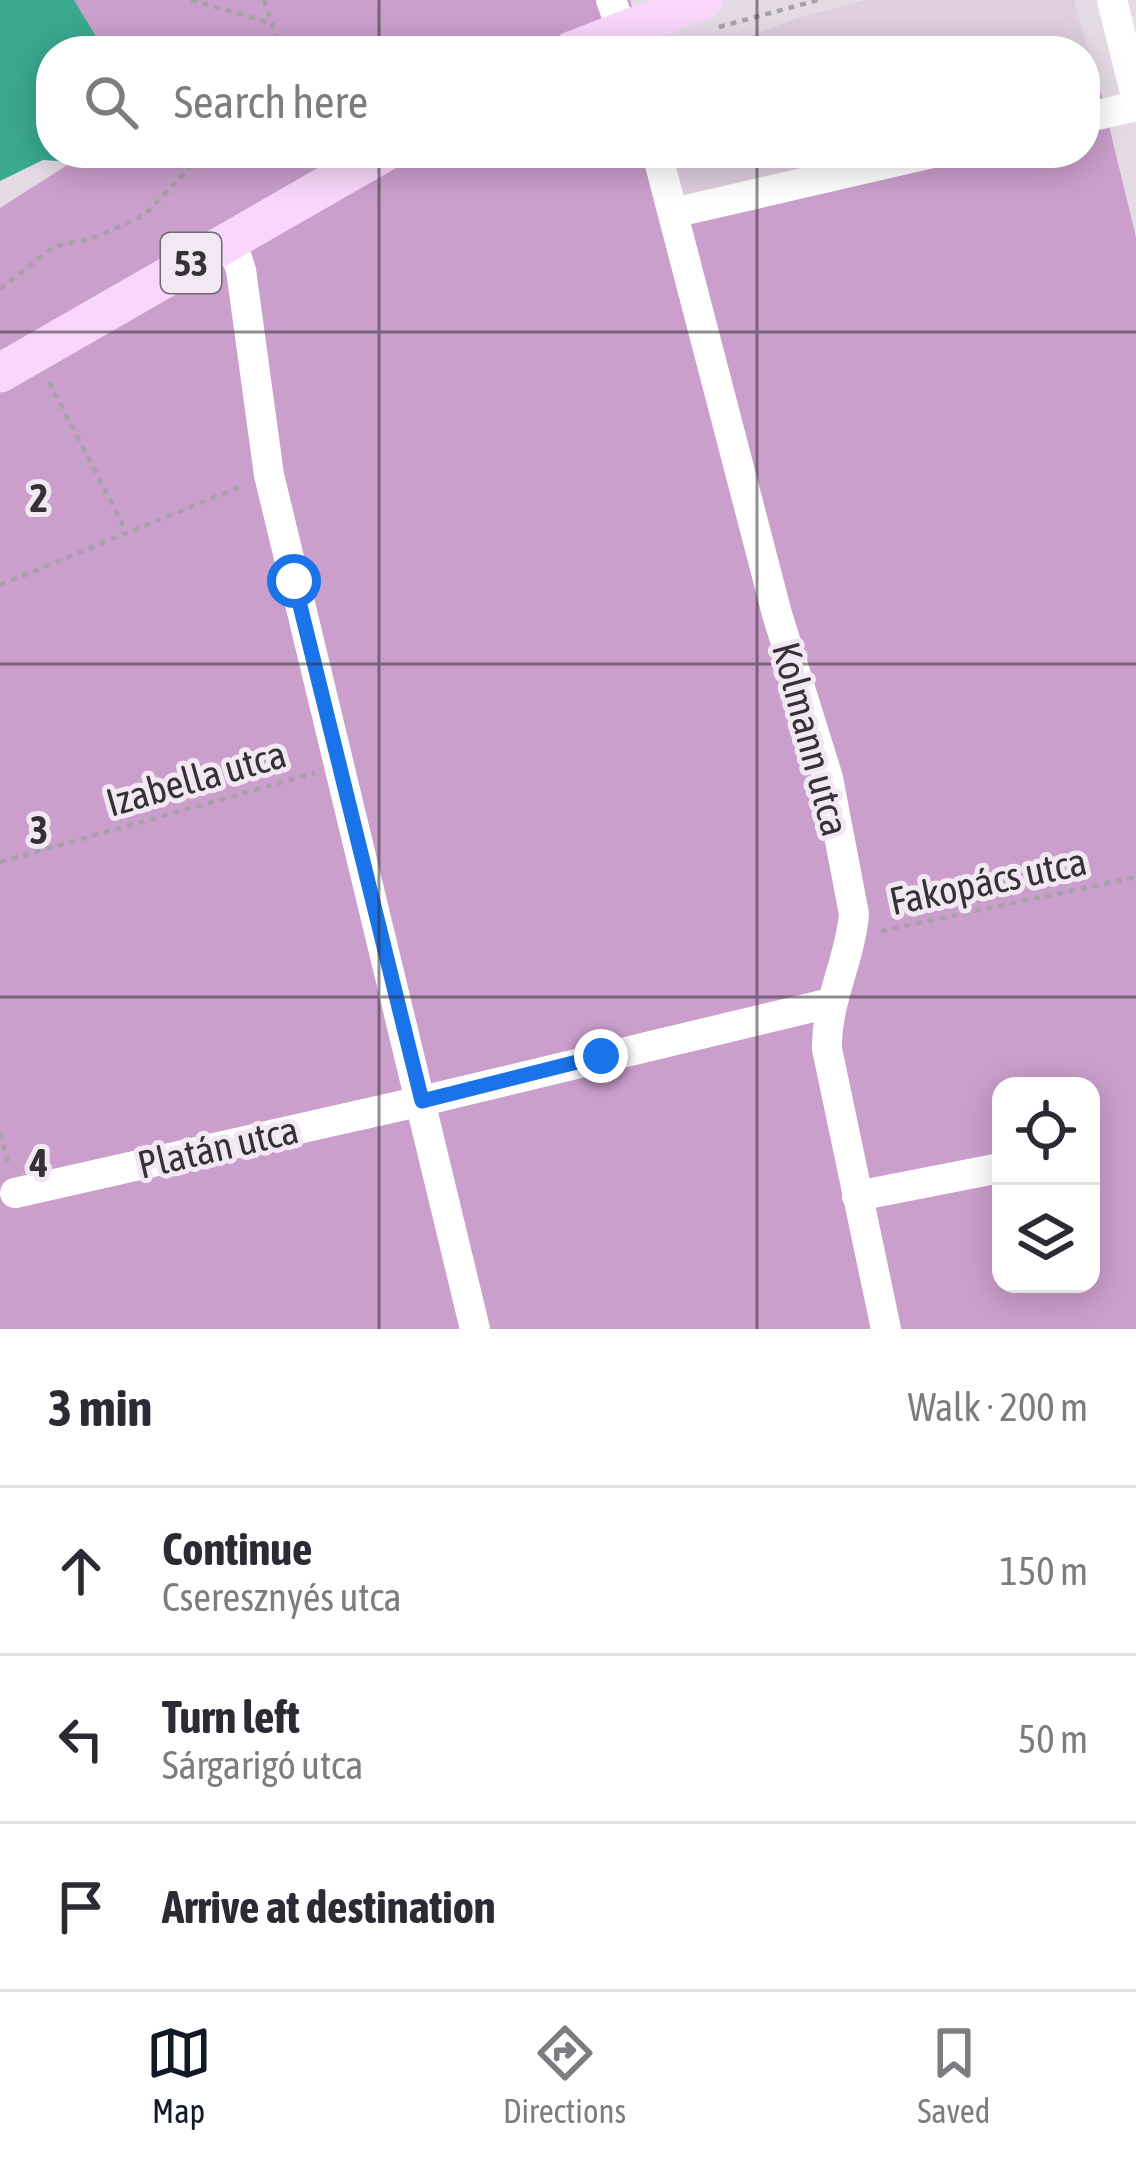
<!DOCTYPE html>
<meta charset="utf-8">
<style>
body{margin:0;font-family:"Asap Condensed",sans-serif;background:#f7f7f7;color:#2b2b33}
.controls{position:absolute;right:36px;bottom:36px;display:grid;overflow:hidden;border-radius:24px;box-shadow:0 6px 30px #0003}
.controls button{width:108px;height:108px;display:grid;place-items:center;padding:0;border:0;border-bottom:3px solid #e1e1e2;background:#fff;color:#2b2b33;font:60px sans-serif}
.stop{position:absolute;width:36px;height:36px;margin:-27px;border:9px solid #1a73e8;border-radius:50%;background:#fff}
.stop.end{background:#1a73e8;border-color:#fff;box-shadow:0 3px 12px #0008}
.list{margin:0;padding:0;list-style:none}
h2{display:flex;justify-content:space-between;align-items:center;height:156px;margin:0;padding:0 48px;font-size:51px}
h2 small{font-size:39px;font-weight:400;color:#7c7c81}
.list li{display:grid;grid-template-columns:78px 1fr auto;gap:36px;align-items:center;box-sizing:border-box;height:168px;padding:0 48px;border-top:3px solid #e1e1e2}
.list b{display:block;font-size:45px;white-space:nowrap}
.list p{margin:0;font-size:39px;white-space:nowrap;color:#7c7c81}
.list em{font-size:39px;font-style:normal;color:#7c7c81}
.icon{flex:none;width:66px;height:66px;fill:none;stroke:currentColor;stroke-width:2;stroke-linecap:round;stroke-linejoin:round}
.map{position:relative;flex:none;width:1136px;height:1329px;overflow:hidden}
.search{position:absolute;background:#fff;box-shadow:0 6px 30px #0003;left:36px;right:36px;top:36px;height:132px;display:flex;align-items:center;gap:30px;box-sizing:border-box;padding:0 42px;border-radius:48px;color:#7c7c81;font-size:45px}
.sheet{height:660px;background:#fff}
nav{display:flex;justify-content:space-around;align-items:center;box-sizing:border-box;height:168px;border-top:3px solid #e1e1e2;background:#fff;font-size:33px;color:#7c7c81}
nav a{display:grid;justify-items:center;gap:6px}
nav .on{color:#111827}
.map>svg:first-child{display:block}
.built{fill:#decede}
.green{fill:#ca9fcc;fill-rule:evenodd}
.water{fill:#3ba890}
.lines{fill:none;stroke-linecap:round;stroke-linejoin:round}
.path{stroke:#a9a1a9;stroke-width:4.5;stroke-dasharray:6 6;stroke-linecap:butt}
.minor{stroke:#fff;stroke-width:30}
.major{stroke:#f8d7fa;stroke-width:39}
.route{stroke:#1a73e8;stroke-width:15}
.grid{fill:none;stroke:#353135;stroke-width:3;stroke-opacity:0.55}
.labels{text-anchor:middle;stroke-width:10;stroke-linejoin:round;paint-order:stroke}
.shield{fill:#f2e8f3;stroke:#6e686e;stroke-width:3}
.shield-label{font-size:36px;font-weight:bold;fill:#353135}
.street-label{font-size:39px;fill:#353135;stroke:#f2e8f3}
.grid-label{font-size:39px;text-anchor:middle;font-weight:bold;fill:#353135;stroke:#f2e8f3;stroke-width:10;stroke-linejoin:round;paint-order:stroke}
</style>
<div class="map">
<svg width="1136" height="1329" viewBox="0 0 1136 1329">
<rect width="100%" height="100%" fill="#e5dbe5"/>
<path class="built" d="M865 0H1074L1101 93 1085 97V51H715L797 18Z
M671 153H863L682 200Z"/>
<path class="green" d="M74 0H630L645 51H105Z
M1101 93 1136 237V1329H0V208L86 153H671L683 200 863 153H1085V97ZM1001 1086H1091V1284H1001Z"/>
<path class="water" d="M0 0H74L105 51H51V153H85L71 162 43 160 0 181Z"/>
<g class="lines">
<path class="path" d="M191 0 271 23
M264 0 281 51
M719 27 818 0
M413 165 434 153
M0 289 53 247 97 237 144 215 204 153
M49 382 126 531
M0 585 244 485
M0 862 315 773
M881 931 1136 877
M0 1133 9 1167"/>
<path class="minor" d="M611 0 630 51
M1112 0 1136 96
M1085 118 1136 106
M657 153 777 614 828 778 854 914C850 961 826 1001 827 1049L886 1329
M673 213 933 153
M231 240 241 270 269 475 475 1329
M15 1193 422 1101 830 1003
M857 1196 995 1169"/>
<path class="major" d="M571 51 703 0
M0 373 383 153"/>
</g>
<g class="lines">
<path class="route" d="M294 581 422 1101 601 1056"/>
</g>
<path class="grid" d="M379 0V51M757 0V51M379 153V1329M757 153V1329M0 332H1136M0 664H1136M0 997H1136"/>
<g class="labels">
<rect class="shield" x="161" y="233" width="60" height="60" rx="9"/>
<g class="shield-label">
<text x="191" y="276">53</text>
</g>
<g class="street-label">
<text transform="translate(811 739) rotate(75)" y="14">Kolmann utca</text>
<text transform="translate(196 778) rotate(-16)" y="14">Izabella utca</text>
<text transform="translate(988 881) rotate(-12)" y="14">Fakopács utca</text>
<text transform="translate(218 1147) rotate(-13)" y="14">Platán utca</text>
</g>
</g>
<g class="grid-label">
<text x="39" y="512">2</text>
<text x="39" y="844">3</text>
<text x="39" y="1177">4</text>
</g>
</svg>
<div class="controls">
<button><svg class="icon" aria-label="locate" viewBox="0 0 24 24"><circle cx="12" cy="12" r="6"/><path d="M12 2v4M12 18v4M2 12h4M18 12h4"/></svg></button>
<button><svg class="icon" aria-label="layers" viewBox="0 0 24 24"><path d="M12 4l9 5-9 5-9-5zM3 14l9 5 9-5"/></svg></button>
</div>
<div class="stop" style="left:294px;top:581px"></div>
<div class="stop end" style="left:601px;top:1056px"></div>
<div class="search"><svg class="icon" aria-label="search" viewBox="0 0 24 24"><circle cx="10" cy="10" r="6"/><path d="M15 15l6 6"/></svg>Search here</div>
</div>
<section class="sheet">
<h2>3 min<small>Walk · 200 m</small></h2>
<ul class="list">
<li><svg class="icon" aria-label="ahead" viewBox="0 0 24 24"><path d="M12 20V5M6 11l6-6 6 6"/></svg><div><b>Continue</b><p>Cseresznyés utca</p></div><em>150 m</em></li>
<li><svg class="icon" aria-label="left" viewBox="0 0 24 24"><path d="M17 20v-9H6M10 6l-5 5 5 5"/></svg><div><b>Turn left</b><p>Sárgarigó utca</p></div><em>50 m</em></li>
<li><svg class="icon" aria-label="arrive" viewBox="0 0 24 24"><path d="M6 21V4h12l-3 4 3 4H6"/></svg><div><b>Arrive at destination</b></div></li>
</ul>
</section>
<nav>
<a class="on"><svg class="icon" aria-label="map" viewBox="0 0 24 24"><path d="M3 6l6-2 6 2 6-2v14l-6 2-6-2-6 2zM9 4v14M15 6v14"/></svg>Map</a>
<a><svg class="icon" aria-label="directions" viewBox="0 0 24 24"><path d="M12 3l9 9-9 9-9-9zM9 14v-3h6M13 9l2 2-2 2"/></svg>Directions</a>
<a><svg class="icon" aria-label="saved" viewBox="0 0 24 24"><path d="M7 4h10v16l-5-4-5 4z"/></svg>Saved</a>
</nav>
